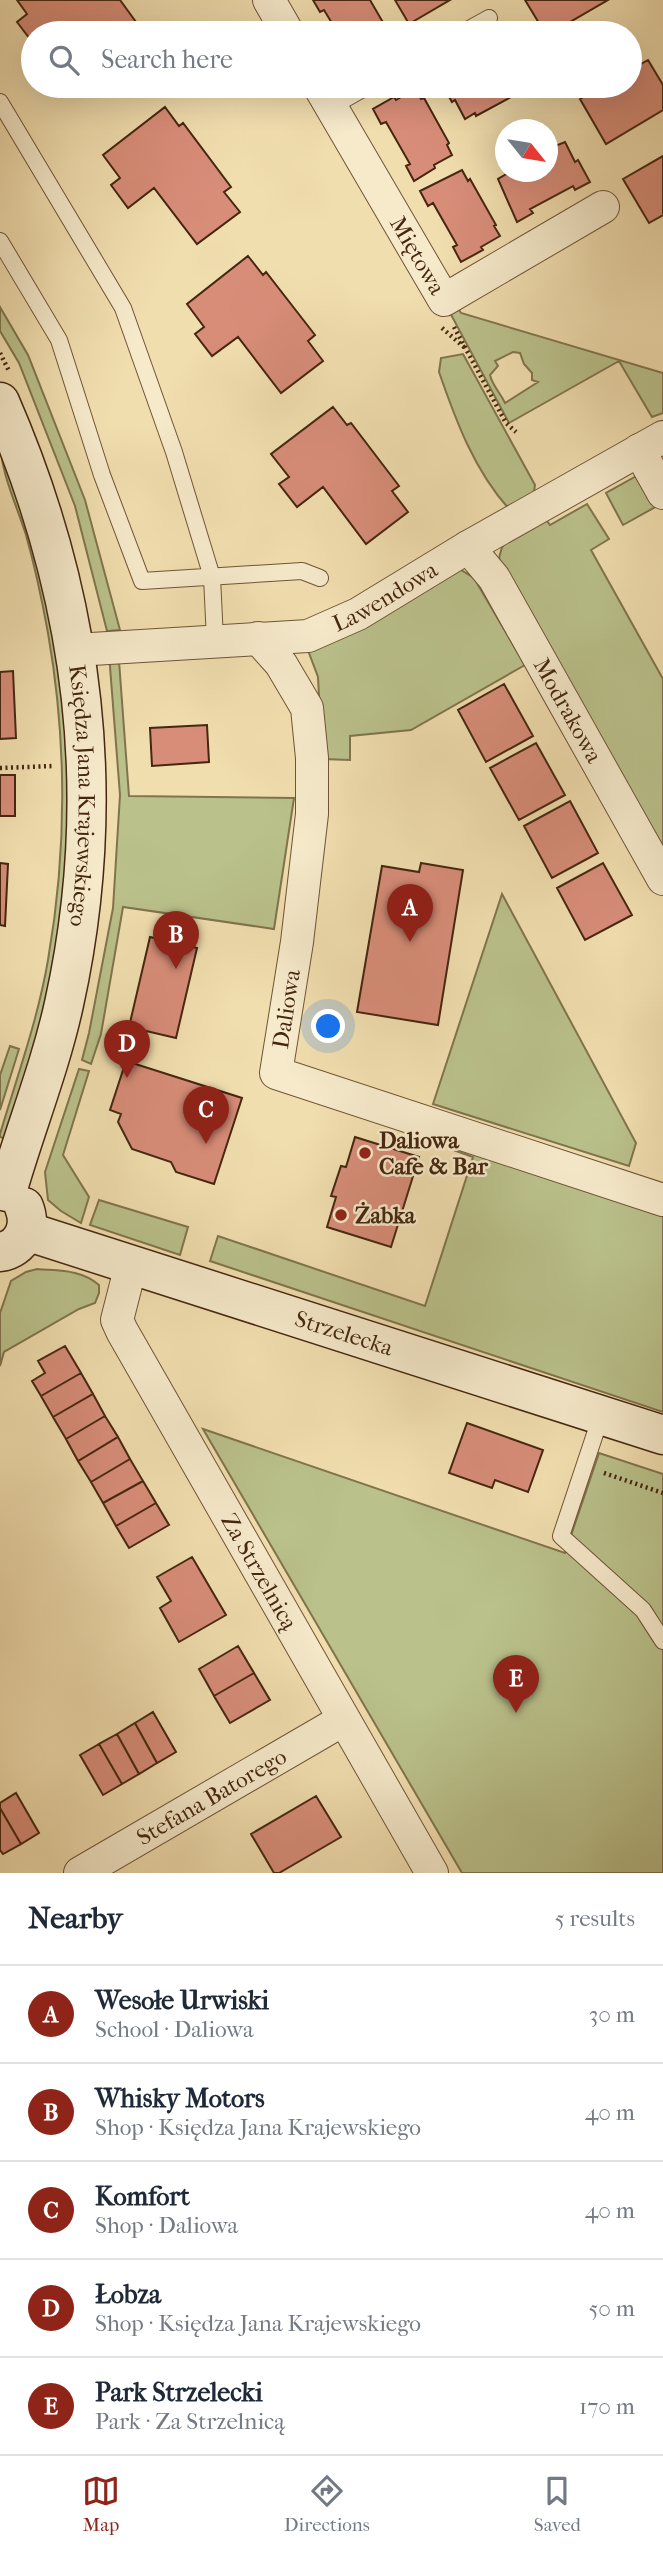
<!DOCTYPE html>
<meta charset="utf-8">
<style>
body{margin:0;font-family:"IM FELL French Canon",serif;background:#f6f6f7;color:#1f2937}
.compass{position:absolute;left:495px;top:119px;width:63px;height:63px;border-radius:50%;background:#fff;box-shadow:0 7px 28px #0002;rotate:120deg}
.you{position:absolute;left:329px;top:1027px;width:24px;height:24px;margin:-18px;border:5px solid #fff;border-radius:50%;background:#1a73e8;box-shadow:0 0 0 10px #1a73e833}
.badge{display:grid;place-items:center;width:46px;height:46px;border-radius:50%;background:#8f2418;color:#fff;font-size:23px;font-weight:700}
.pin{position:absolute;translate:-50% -58px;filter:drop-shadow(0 2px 4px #0008)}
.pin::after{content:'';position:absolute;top:37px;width:24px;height:21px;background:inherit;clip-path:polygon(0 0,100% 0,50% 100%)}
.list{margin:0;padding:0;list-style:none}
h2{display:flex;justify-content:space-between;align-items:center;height:91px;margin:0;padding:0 28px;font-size:30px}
h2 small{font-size:23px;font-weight:400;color:#747a83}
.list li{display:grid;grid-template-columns:46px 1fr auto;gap:21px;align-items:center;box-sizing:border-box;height:98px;padding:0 28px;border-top:2px solid #e0e1e3}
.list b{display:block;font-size:26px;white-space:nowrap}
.list p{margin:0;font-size:23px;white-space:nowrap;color:#747a83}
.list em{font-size:23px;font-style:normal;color:#747a83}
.icon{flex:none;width:38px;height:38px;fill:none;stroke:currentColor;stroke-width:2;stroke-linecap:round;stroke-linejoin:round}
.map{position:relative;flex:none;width:663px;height:1873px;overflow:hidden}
.search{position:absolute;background:#fff;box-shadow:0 7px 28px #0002;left:21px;right:21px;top:21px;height:77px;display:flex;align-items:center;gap:18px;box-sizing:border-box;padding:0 24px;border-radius:38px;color:#747a83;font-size:26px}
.sheet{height:581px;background:#fff}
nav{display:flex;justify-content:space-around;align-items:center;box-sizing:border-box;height:98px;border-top:2px solid #e0e1e3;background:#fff;font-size:19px;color:#747a83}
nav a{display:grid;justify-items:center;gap:4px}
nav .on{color:#8f2418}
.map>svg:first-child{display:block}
.green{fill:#bac18b;stroke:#80744d;stroke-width:2;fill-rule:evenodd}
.building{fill:#d88d79;stroke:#45260f;stroke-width:2}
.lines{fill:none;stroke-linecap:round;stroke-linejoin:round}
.lane-casing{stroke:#705437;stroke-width:18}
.street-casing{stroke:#705437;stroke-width:34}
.secondary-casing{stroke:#45260f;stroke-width:41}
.path{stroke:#45260f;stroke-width:4.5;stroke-dasharray:2 3.5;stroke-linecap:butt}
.lane{stroke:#f6eacb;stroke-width:16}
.street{stroke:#f6eacb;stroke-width:32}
.secondary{stroke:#f6eacb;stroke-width:38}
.poi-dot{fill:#8f2418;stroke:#f6eacb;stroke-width:2.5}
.labels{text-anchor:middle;stroke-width:5;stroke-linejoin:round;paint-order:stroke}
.street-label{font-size:23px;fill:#45260f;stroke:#f6eacb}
.poi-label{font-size:23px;font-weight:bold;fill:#45260f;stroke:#f6eacb;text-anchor:start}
</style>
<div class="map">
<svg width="663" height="1873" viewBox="0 0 663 1873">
<rect width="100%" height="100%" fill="#f1deaf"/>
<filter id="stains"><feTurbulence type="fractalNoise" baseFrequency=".00286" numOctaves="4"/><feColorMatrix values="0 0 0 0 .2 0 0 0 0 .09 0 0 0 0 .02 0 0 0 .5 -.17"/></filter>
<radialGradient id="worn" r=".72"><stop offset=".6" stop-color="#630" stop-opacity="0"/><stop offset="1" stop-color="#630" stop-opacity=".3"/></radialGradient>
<path class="green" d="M456 305 461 313 663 373V413L652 417 619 361 509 423 448 309ZM513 352 520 353 524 364 532 373V380L538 382 505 403C501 394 492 385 490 375L498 366 495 361Z
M0 307 28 355 85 500 120 630 107 631 75 506 19 363 0 331Z
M463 354 535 485 534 492 509 509C474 470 456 421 439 372L441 358Z
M0 438 9 458 59 647 71 779 66 895 42 1022 6 1139 0 1137V1134C17 1077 38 1019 48 960 67 851 67 742 48 633 42 600 35 567 26 535 16 503 0 472 0 438Z
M640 474 659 505 623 525 606 493Z
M587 504 609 539 591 550 663 679V855L499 563C499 535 522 528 544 517L550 525Z
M449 569 461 570 474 578 525 665 411 730 350 736V760L322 759 318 677 306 645Z
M109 654 119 661 129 796 294 798 274 929 123 907 101 1034 91 1064 82 1060 89 1033 113 908 120 795Z
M502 894 636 1143 629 1166 433 1104Z
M10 1046 19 1049 0 1110V1075Z
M79 1069 89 1071 63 1155 89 1197 81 1223 61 1211 48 1200 45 1172Z
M461 1148 663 1206V1412L210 1261 218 1236 425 1306 473 1157 456 1151Z
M99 1200 188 1227 180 1255 90 1225Z
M37 1269C58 1271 81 1269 99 1285V1293L95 1303 79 1309 4 1352 0 1366V1313L11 1281 26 1272Z
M203 1429 565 1553 599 1453 663 1474V1873H462Z"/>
<path class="building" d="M120 0 144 33H33V43L17 22 27 14 17 0Z
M313 0H370L388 31 386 33H338L324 10 320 12Z
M395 0H450L409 24Z
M525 0H608L551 33H545Z
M648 60 663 85V110L606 144 580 99 603 86H630V70Z
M443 86H524L520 88 522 91 476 116 475 113 465 119 455 100 452 102Z
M415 89 421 99 424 98 449 143 447 145 452 155 434 165 435 168 414 181 406 166 410 164 386 122 381 124 373 109 394 97 396 100Z
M165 107 179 126 183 123 231 187 224 192 240 212 197 244 154 188 128 208 111 185 120 178 103 155Z
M565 142 575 162 578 160 590 182 575 190 573 186 530 209 533 213 517 222 498 179 508 173V172H548V149Z
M663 156V215L649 223 623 179Z
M462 170 468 181 470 179 496 225 494 226 500 236 481 247 483 250 461 262 453 247 457 245 433 203 428 206 420 191Z
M248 256 263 275 266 272 315 335 308 341 323 361 281 393 238 337 212 356 195 334 204 327 187 304Z
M333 407 347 425 351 423 399 486 392 491 408 512 366 544 323 487 297 507 279 484 289 477 271 454Z
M13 671 16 738 0 739V672Z
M504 684 533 736 486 762 458 710Z
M207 725 209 762 152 766 150 728Z
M536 743 565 795 519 820 490 768Z
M0 775H15V816H0Z
M570 801 598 853 552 878 524 826Z
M0 863 8 864 5 926 0 925Z
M421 863 463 870 438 1025 357 1012 382 866 419 872Z
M603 863 632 915 585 940 557 888Z
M150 937 197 948 176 1038 129 1027Z
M126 1061 242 1098 214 1184 176 1172 171 1162 132 1149 118 1122 121 1114 110 1110Z
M355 1137 419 1157 391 1247 327 1227 336 1197 331 1196 341 1166 346 1167Z
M65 1346 81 1373 41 1396 32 1381 45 1373 38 1361Z
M81 1373 93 1394 53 1417 41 1396Z
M93 1394 105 1416 66 1439 53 1417Z
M105 1416 118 1437 78 1461 66 1439Z
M467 1423 543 1450 528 1492 495 1480 492 1488 449 1473Z
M118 1437 130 1459 91 1482 78 1461Z
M130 1459 143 1481 103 1503 91 1482Z
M143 1481 156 1503 116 1526 103 1503Z
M156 1503 169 1525 129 1548 116 1526Z
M192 1557 226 1615 179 1642 160 1608 171 1601 157 1577Z
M238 1646 254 1673 214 1696 199 1669Z
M254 1673 270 1700 230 1723 214 1696Z
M153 1712 176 1752 157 1763 135 1723Z
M135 1723 157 1763 139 1774 117 1734Z
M117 1734 139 1774 122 1784 99 1744Z
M99 1744 122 1784 103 1795 80 1755Z
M16 1793 39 1833 21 1844 0 1808V1803Z
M316 1796 341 1837 279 1873H274L251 1834Z
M0 1808 21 1844 3 1854 0 1850Z"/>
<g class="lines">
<g class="lane-casing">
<path id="lane" d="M462 33 489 18
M0 102 123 308 174 452 212 577 215 640
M331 107 368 86
M0 241 59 340 102 475 142 581 302 571 320 578
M601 1416 561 1536 643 1610 663 1641"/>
</g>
<g class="street-casing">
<g id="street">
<path d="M269 0 288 33"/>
<path id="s1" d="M319 86 444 300 603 207"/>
<path d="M639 450 663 493"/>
<path id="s2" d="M468 547 494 578 663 879"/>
<path d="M258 638 281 664 307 708 312 758V814L297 942 276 1073 663 1200"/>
<path id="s3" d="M75 650 308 636 358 614 468 547 663 437"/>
<path id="s4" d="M131 1265 117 1320 122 1331 432 1873"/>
<path id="s5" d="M80 1873 343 1720"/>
</g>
</g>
<g class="secondary-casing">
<g id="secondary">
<path id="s6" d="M0 402C85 597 110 796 64 1004 50 1068 25 1129 7 1192"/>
<path id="s7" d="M26 1231 663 1435"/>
<path d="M0 1252C22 1249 32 1227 24 1207"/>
</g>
</g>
<path class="path" d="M454 327 506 423 516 432
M442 328 465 348
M0 353 9 371
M0 768 54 766
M604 1473 663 1493"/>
<use href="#lane" class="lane"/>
<use href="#street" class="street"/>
<use href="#secondary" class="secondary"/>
</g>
<g class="poi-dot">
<circle cx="365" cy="1153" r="7"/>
<circle cx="341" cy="1215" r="7"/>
</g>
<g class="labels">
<g class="street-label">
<text dy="8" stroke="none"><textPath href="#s1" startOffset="196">Miętowa</textPath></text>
<text dy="8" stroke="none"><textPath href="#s3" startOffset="320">Lawendowa</textPath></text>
<text dy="8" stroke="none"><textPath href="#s2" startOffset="192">Modrakowa</textPath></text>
<text dy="8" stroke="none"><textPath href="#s6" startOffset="406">Księdza Jana Krajewskiego</textPath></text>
<text transform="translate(286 1009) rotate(-81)" y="8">Daliowa</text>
<text dy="8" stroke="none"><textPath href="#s7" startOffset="334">Strzelecka</textPath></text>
<text dy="8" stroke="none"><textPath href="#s4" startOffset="346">Za Strzelnicą</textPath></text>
<text dy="8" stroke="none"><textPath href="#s5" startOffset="152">Stefana Batorego</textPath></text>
</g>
<g class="poi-label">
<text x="379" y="1148">Daliowa<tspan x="379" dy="26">Cafe &amp; Bar</tspan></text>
<text x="355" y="1223">Żabka</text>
</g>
</g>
<rect width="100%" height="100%" filter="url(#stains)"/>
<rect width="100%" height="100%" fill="url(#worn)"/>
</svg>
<svg class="compass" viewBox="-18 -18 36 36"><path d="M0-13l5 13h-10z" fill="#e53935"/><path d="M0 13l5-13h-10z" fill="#747a83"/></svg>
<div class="you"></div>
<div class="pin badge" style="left:410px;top:942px">A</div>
<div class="pin badge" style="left:176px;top:969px">B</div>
<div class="pin badge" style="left:206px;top:1144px">C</div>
<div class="pin badge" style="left:127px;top:1078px">D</div>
<div class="pin badge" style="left:516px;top:1713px">E</div>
<div class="search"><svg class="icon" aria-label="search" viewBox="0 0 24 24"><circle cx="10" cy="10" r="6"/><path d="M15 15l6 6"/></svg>Search here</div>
</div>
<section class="sheet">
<h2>Nearby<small>5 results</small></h2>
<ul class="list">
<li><span class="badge">A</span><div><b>Wesołe Urwiski</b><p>School · Daliowa</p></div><em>30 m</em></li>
<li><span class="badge">B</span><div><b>Whisky Motors</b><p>Shop · Księdza Jana Krajewskiego</p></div><em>40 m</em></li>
<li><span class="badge">C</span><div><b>Komfort</b><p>Shop · Daliowa</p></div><em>40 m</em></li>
<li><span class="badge">D</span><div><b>Łobza</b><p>Shop · Księdza Jana Krajewskiego</p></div><em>50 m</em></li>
<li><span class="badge">E</span><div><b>Park Strzelecki</b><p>Park · Za Strzelnicą</p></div><em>170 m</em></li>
</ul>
</section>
<nav>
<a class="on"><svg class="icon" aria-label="map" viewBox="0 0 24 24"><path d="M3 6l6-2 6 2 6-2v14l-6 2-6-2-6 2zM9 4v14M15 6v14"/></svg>Map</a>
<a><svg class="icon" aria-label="directions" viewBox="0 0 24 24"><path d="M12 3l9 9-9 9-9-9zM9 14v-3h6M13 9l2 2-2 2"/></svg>Directions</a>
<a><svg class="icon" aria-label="saved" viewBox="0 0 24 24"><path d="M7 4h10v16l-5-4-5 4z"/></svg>Saved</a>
</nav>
